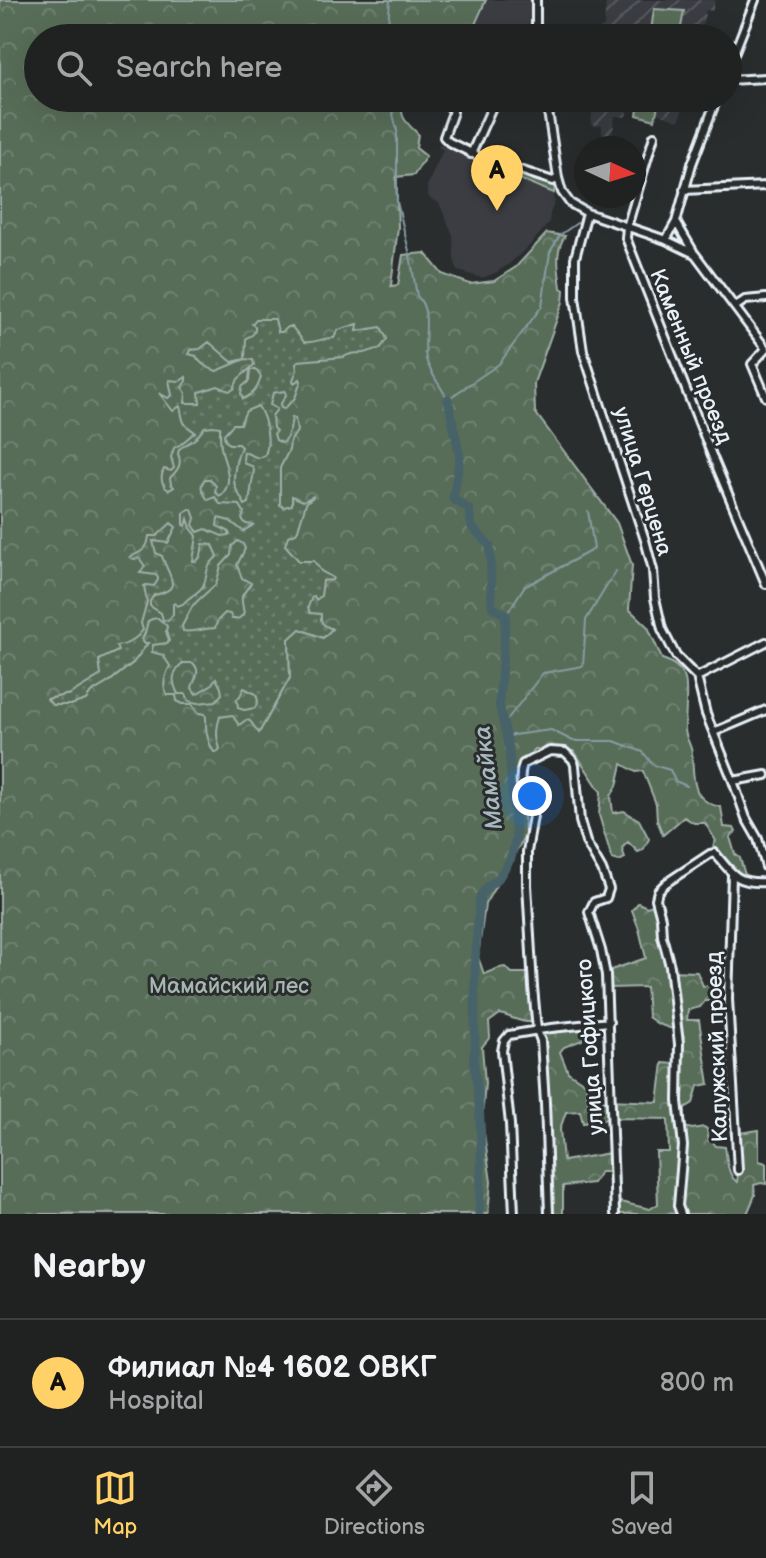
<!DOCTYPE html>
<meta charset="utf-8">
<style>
body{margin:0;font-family:"Balsamiq Sans",sans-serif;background:#2d2f2f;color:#f1f3f6}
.compass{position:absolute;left:574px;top:136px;width:72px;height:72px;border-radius:50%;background:#202222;box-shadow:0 8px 32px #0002;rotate:94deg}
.you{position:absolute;left:532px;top:796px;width:28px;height:28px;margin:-20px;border:6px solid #fff;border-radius:50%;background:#1a73e8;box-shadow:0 0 0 12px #1a73e833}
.badge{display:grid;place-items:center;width:52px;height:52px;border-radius:50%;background:#ffd166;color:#111;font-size:26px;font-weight:700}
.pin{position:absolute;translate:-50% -66px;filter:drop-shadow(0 2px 4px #0008)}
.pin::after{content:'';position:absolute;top:42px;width:28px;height:24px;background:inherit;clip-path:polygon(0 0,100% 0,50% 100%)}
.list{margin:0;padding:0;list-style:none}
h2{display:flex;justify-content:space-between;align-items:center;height:104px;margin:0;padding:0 32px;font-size:34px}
h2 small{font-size:26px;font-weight:400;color:#a2a4a5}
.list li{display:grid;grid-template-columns:52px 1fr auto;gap:24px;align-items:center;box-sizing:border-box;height:128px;padding:0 32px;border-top:2px solid #3d3f40}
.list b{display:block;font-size:30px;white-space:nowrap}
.list p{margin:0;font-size:26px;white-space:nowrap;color:#a2a4a5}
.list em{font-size:26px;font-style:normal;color:#a2a4a5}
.icon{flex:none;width:44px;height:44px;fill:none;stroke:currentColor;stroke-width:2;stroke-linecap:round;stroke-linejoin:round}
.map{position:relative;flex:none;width:766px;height:1214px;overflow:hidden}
.search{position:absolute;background:#202222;box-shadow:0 8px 32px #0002;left:24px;right:24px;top:24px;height:88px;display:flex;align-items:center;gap:20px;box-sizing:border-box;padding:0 28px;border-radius:44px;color:#a2a4a5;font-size:30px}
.sheet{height:232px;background:#202222}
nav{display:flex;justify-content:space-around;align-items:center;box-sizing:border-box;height:112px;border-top:2px solid #3d3f40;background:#202222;font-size:22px;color:#a2a4a5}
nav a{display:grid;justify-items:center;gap:4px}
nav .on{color:#ffd166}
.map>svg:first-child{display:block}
.built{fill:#3a3e43}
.industrial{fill:url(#industrial-furrows)}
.grass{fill:url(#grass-dots);stroke:#a0afa8;stroke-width:2}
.forest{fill:url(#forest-crowns);stroke:#a0afa8;stroke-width:2;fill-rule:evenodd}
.garden{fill:#586d59;stroke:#a0afa8;stroke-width:2}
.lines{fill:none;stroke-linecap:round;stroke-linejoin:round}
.stream{stroke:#879ca2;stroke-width:2}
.river{stroke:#466369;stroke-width:9}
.minor-casing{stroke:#e8f1f8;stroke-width:12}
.minor{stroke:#2a2d2e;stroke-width:6}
.labels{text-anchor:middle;stroke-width:6;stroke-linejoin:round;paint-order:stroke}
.street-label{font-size:22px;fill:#e8f1f8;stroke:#2a2d2e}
.park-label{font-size:22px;fill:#a7b6b0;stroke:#2a2d2e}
.water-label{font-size:24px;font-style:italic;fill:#a7b8bf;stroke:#2a2d2e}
</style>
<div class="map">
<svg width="766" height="1214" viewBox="0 0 766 1214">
<defs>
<pattern id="industrial-furrows" width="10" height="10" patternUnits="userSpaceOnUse" patternTransform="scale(2)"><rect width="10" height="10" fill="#3a3e43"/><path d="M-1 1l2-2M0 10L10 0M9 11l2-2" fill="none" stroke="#565a5f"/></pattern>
<pattern id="grass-dots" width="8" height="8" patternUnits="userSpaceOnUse" patternTransform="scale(2)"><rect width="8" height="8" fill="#586d59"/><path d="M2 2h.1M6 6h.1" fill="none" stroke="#708272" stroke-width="1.8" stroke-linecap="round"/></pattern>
<pattern id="forest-crowns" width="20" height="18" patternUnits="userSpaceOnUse" patternTransform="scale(2)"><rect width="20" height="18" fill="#586d59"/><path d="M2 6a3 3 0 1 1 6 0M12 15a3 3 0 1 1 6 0" fill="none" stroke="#708272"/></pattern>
</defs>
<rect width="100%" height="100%" fill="#2a2d2e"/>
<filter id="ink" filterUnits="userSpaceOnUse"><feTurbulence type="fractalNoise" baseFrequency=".0125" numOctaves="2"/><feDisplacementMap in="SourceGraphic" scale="16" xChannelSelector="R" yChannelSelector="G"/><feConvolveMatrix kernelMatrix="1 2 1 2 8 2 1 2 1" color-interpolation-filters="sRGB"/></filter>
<g filter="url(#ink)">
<path class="built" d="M473 0H533L534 38H482L461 29Z
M446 143 450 145 449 148 501 172 499 177H501L508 171 556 191 553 199 555 201 550 214 549 223 530 245 508 265 495 273 482 278 458 271 454 259 453 235 439 203 429 198 427 186 443 150 438 147 439 144 444 146Z"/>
<path class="industrial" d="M606 0H715L713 11 706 10 699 38H679L683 11 655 9 650 38H599L600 28 604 27Z
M593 98H630L626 117 615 116 613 132H610L609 138H602V126L591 125Z
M667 98H685L680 119 677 121 657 113 658 105 666 106Z"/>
<path class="grass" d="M232 314 358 323 381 327 388 339 380 349 333 629 323 638 289 639 290 678 245 758 213 755 133 663 109 682 91 693 86 700 71 705H52L46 699 70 694 99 660 116 646 122 583 157 390 160 346Z"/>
<path class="forest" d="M0 0H486L472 31 484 38H38V98H402C400 118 404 120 418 134L416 148 426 156 414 175 396 177 398 227 391 286 398 285 403 255 425 253 442 274 470 284 494 281 516 267 547 233 565 236C554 252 559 269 561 288L564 290 563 302 534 383 535 412 617 523 632 565 629 609 648 627 662 659C672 662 681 668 685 679 688 689 685 717 685 729 685 738 691 744 692 753 694 778 690 801 721 807L724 827 734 828 736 832 730 837 735 854 740 858 745 875 740 876 735 871H730L713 846 716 841 705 823H694L684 817 663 835 657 820 656 804 643 771 636 772 622 764 617 786 611 796 613 813 624 811 639 820 649 839 643 850 638 852 628 842 622 848 625 858 619 861 612 859 599 815 601 792 574 751 535 749 519 766 514 782 524 809 525 836 485 904 478 957 484 974 499 968 505 967 512 973H528L531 980 533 1022C519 1023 513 1017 500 1014L489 1022 490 1037 482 1047 485 1083 482 1119 491 1182 488 1214H0ZM256 319H275L278 332H282L288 327H292L304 342C315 344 323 337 334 338L338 330 358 324 357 331 381 327 387 339 380 349C373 349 370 352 364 353 356 354 352 352 344 357L298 361 296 364 297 370 293 380 294 383 300 379 301 381 295 398 284 409 281 408 280 405 286 395 285 391 273 393 270 405 277 409 272 416 273 428 276 431 274 434 276 440 282 443 286 439 290 430 292 417 295 418 297 431 290 442 289 450 280 468V505L284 507 292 505V496L303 501 314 496 306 503 298 530 296 533 288 536 285 545 299 561H314L321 571 333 578 332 580 323 581 321 596 316 600 314 596 312 597 308 607 310 613 321 614C320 625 324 625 332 629L323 638 300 629 289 639 290 678 259 733 250 721 246 720 239 725 232 715 220 717C216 729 216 737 220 749L217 752H214C209 745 206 733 206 725 206 721 207 718 205 714L199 713 192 704H183L177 701 176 695H167C162 686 165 675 170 666L163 655 152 652 153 645 167 643 169 641 166 631 167 626 158 618 152 619 148 621 145 633 142 640 144 643H148L133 663 109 682 91 693 86 700 71 705H52L47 699 70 694 101 675 99 660 118 651 116 646C127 646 137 638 143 630L141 623 147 602 144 586 146 585 154 586C157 582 160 579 156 575L140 573 145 566 139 558 134 559 130 557C142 552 148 549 149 536H157L171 523 176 527 168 543 153 541 156 553 162 556C168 576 185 589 154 595L150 601V606L161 613 163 620 168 621 173 614V604L175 603 177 606 183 604C189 596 198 594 203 586 210 572 202 570 218 556L213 545 203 544 201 556 196 562 193 561 197 536 191 528 188 519 186 526 184 525V513L190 509 192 510 195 518 193 525 198 532 206 529 222 536 230 535 228 531 217 526 218 518 230 521 243 531 252 526 253 525 246 524 242 519 244 512 240 505 220 504 215 497 208 500C203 493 198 486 205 479H210L216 486 215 492 220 496C236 482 224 465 221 447 220 441 220 434 220 427L213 426 205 427 196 438 179 449 178 454C183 464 177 471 170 478L171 484 174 487 169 490C161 486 160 476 164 469L171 471 174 468 171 457 174 448 181 444 195 432C180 422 184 422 180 406L173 411 159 393 168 398 172 395 169 380 180 381 186 377V381L182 387 186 393 185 403H200L199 392 218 386 229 391 234 389 238 379 254 365 253 360 245 359 246 338C251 336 256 334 255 327L252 324ZM209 342 232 362 245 359 217 371C208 368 201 365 196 356L189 354 191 350 200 349Z
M506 169H513L548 181 549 184H555L554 193 512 176 511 174 505 171Z
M250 370H256L261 377C258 388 254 394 243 399L241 394 242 387 249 381Z
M258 406C266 419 271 441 265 455L258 458 244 452 243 459 245 464 252 466 254 470 249 503 245 505C242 499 237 492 235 486 232 476 237 456 241 447L238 444H229L225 440 224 434 233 424H240L246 411Z
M238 541 243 544 245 549 237 565 242 578 251 583C239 600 241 594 244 614L238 619H232L230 614 225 613 218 620 215 628C204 628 194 633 183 631L182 626 193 605 216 584 221 566 231 555 232 546Z
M183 663H193C202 672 194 678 192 688L196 694 211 685 216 678 221 688 222 694 216 701 198 703 189 701 186 694H178C171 680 172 674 183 663Z
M244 688 256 694 258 701 255 708 244 710 238 708 237 699 240 696Z
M638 903 647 907 655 904 660 917 661 947 668 971 697 972 703 986 716 984 722 986 723 995 714 1001H705L700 1007 688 1010 687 1020H699L709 1084 698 1086 693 1103 685 1108V1127L692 1129 704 1127 707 1129 709 1141H712L716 1146 725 1147C727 1158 727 1175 737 1182L740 1159 739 1133 759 1130V1161L766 1163V1184L761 1183 754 1185 755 1195 747 1214H617L616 1201 650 1209 658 1204 656 1152H669L668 1119 614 1118 583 1123 580 1111 566 1112 560 1129 563 1161 610 1153 611 1172H600L593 1183 563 1186V1214H550L539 1033 546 1030 592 1025 582 1040 564 1047 560 1052 568 1072 586 1084 588 1102 609 1100 658 1102 663 1063 676 1064 681 1062 684 1036 682 1032 658 1024 648 1017 646 987 609 988 608 971 646 958 639 929 632 910Z"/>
<path class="garden" d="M654 9 684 11 679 38H650Z
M640 98H667L666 106 658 105 655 120 637 115Z"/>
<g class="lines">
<path class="stream" d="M387 38 390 0
M389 98 397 130V202L410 255 417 296C433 312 422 339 426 359 429 371 442 389 448 399L499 364 542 306 550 252 560 235 577 223
M506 615 524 587 594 549 588 511
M503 725 543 673 583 666 586 620 616 571
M506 738 513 735 551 730 573 741H614L643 752 653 765 670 770 675 781 687 786"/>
<path class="river" d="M448 399 460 457 453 499 469 509 472 527 490 546 492 607 506 615 499 703 509 749 516 838 511 858 498 879 488 886 480 896 475 957V1048C471 1061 476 1071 477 1085 482 1128 482 1172 479 1214"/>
<g class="minor-casing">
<path id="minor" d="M536 0V38
M728 69 755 0
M728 80 766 78
M429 98 450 106 453 112 444 137 449 142 500 167 514 168 553 181 558 178
M546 98 558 178 562 192 570 203 587 213 575 258V297L583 351 645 540 653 570 655 598 662 629 676 656 697 677 706 714 733 781 746 818 758 839 766 867
M654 136 627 227 626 238 713 458 766 584
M471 154 496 98
M684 190 766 186
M587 213 666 240
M676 222 666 240 695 254 766 349
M693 251 676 222 692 164 717 98
M735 307 745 300 766 298
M766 349 752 364 766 397
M697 677 766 642
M714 732 766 710
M733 781 766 775
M732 875 728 999 738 1170
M514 1214 510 1124 502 1051 504 1041 509 1035 551 1028 609 1022
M549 1214 545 1103 541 1041 537 1030 533 987 527 885V852L533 816C523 802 517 781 523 764L550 751 565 752 573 760 575 765 580 821 586 842 602 870 609 889 606 898 594 902 589 912 601 950 606 975 615 1214
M681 1214 678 1206 683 1146 678 1101 679 1044 670 966 662 936 661 918 656 899 658 891 666 883 710 854 715 853C732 874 737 884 766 882"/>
</g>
<use href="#minor" class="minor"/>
</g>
</g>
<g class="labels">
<g class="street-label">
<text transform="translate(692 356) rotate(68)" y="8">Каменный проезд</text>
<text transform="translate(644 481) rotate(73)" y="8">улица Герцена</text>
<text transform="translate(589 1047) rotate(-94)" y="8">улица Гофицкого</text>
<text transform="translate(716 1047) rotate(-92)" y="8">Калужский проезд</text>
</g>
<g class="park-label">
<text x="229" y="993">Мамайский лес</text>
</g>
<g class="water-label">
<text transform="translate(488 778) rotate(-97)" y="8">Мамайка</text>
</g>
</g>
</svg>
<svg class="compass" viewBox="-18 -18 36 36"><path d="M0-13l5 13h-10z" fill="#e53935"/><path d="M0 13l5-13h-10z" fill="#a2a4a5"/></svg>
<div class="you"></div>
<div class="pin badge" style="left:497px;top:211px">A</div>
<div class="search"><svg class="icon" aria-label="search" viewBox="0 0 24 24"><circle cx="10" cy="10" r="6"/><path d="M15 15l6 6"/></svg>Search here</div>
</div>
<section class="sheet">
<h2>Nearby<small></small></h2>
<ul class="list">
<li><span class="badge">A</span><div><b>Филиал №4 1602 ОВКГ</b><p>Hospital</p></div><em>800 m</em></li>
</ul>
</section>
<nav>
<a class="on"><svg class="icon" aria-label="map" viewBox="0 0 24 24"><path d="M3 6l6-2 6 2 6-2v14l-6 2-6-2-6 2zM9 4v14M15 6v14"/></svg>Map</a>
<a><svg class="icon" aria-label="directions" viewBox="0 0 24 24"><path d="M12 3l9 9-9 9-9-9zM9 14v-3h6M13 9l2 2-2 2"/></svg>Directions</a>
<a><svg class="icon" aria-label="saved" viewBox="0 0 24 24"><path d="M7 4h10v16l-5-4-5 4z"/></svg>Saved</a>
</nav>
